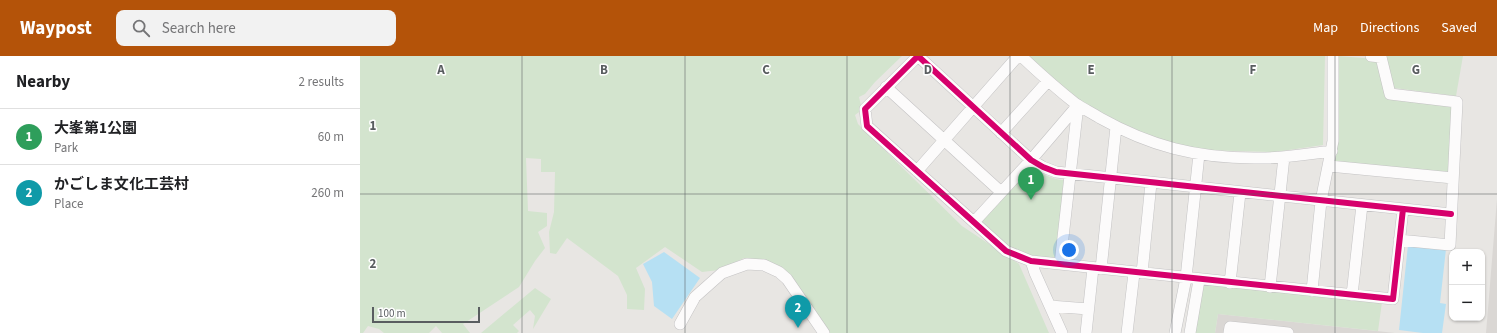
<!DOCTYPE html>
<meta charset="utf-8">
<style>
body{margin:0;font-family:"Source Sans 3","Noto Sans JP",sans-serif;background:#f2f2f2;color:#202124}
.controls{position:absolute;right:12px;bottom:12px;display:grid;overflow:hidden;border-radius:8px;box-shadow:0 1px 3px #0004}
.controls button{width:36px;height:36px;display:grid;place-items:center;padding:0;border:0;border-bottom:1px solid #e0e0e0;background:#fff;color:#202124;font:20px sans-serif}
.scale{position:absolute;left:12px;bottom:10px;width:108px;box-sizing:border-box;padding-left:4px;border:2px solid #595d60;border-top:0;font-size:11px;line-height:14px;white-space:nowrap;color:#595d60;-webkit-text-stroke:3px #fff;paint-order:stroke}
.you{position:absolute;left:709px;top:194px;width:14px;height:14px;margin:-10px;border:3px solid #fff;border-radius:50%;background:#1a73e8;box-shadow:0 0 0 6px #1a73e833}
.badge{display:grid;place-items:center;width:26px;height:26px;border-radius:50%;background:#b45309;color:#fff;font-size:13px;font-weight:700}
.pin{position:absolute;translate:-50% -33px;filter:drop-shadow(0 1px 2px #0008)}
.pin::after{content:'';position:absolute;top:21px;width:14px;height:12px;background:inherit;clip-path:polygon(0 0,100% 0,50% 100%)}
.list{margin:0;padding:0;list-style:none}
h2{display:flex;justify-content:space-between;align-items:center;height:52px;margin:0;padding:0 16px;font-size:17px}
h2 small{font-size:13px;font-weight:400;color:#757577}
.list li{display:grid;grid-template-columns:26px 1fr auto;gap:12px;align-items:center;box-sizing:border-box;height:56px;padding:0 16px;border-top:1px solid #e0e0e0}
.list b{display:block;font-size:15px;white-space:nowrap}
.list p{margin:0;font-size:13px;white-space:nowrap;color:#757577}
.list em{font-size:13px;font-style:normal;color:#757577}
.icon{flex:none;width:22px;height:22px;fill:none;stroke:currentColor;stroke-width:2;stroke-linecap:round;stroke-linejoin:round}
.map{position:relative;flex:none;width:1137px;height:277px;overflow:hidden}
header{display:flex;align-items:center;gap:24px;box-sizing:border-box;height:56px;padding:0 20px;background:#b45309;color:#fff}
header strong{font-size:19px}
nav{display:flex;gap:22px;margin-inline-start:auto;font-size:14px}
.search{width:280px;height:36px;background:#f2f2f2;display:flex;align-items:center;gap:10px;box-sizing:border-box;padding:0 14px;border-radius:8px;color:#757577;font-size:15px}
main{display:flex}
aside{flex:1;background:#fff}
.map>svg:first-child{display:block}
.industrial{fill:#dad7d4}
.green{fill:#d3e4ce}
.water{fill:#b6e0f3}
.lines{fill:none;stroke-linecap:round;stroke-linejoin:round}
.minor-casing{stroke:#c4c3c4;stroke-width:12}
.minor{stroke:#fcfbfb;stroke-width:11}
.cycleway-casing{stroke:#fff;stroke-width:8}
.cycleway{stroke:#d6006c;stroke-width:6}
.grid{fill:none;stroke:#595d60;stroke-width:1;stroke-opacity:0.55}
.grid-label{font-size:13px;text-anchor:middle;font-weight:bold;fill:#595d60;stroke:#fff;stroke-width:3;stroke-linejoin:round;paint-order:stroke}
</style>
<header>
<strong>Waypost</strong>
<div class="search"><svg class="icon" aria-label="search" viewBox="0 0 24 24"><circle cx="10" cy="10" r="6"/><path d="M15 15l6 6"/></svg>Search here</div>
<nav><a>Map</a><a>Directions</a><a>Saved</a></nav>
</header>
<main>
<aside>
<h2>Nearby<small>2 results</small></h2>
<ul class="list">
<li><span class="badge" style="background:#2e9e5b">1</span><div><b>大峯第1公園</b><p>Park</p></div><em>60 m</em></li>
<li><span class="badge" style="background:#0f9aa8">2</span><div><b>かごしま文化工芸村</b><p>Place</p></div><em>260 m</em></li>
</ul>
</aside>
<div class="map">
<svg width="1137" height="277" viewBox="0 0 1137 277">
<rect width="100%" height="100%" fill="#e8e6e3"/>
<path class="industrial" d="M1137 143V277H1126Z
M858 258 1035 277H855Z"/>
<path class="green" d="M0 0H542L515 26 505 38 499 41 502 54 495 59 498 68 602 170 659 208 689 277H465L408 205 384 202 359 214 342 216 305 191 276 212 285 233 284 254 267 253V239L258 220 207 182 196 198 190 197 189 176 194 156 195 116H181V103L166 102 168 155 187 157V170L178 176 185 192 175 205 159 231 103 268 110 277H82L76 270 69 277H24L19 273 8 270 3 277H0Z
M666 0H965L963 89 915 96 839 94 811 88 766 70 720 47Z
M979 0 1015 3 1019 6 1027 43 1093 49 1091 117 975 107 973 104 976 3Z
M1022 0H1103L1096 40 1034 32Z
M669 109C681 117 691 124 705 124L697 202H672L653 194 620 167Z
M845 227 1022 246 1018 275 858 258 855 277H834L842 229Z
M175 232 191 243 173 273 175 260 170 254 153 269 159 275 157 277H121Z"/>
<path class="water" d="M1048 189 1086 193 1080 247 1086 248 1082 277H1063L1039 274Z
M304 196 340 222 312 263 294 250 292 226 283 208Z"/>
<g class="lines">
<g class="minor-casing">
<path id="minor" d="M558 0 505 53 507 70 646 195 671 205 1033 243 1043 153
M558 0 671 104 683 111 696 116 1091 158
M661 0C679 17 697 33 716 48 724 53 732 57 740 62 790 90 836 102 894 102 920 103 946 98 972 95
M1011 0 1021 1 1030 38 1097 46 1090 189 1039 184
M526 31 641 136
M641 77 688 25
M969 110 1093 122
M557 115 658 0
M614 166 671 104 718 49
M671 205 675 217 702 277
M700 208 718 49
M741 213 756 71
M782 217 791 127
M870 227 880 137
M910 231 924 101
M952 235 961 145 973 85V0
M992 239 1002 149
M690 250 728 253
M320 268 335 241 362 217 387 208 404 209 419 216 427 223 464 277
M726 277 733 212
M767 277 774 217
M815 277 826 222 839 98
M830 277 839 224
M869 277 870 271 928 277"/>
</g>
<use href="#minor" class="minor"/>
<g class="cycleway-casing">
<path id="cycleway" d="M558 0 505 53 507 70 646 195 671 205 1033 243 1043 153
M558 0 671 104 683 111 696 116 1091 158"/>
</g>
<use href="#cycleway" class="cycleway"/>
</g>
<path class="grid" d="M162 0V277M325 0V277M487 0V277M650 0V277M812 0V277M975 0V277M0 138H1137"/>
<g class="grid-label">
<text x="81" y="18">A</text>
<text x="244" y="18">B</text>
<text x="406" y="18">C</text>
<text x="568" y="18">D</text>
<text x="731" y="18">E</text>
<text x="893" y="18">F</text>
<text x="1056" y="18">G</text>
<text x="13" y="74">1</text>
<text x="13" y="212">2</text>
</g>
</svg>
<div class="controls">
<button>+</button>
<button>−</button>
</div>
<div class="scale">100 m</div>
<div class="you"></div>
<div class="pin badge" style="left:671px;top:144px;background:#2e9e5b">1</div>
<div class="pin badge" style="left:438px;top:272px;background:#0f9aa8">2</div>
</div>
</main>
